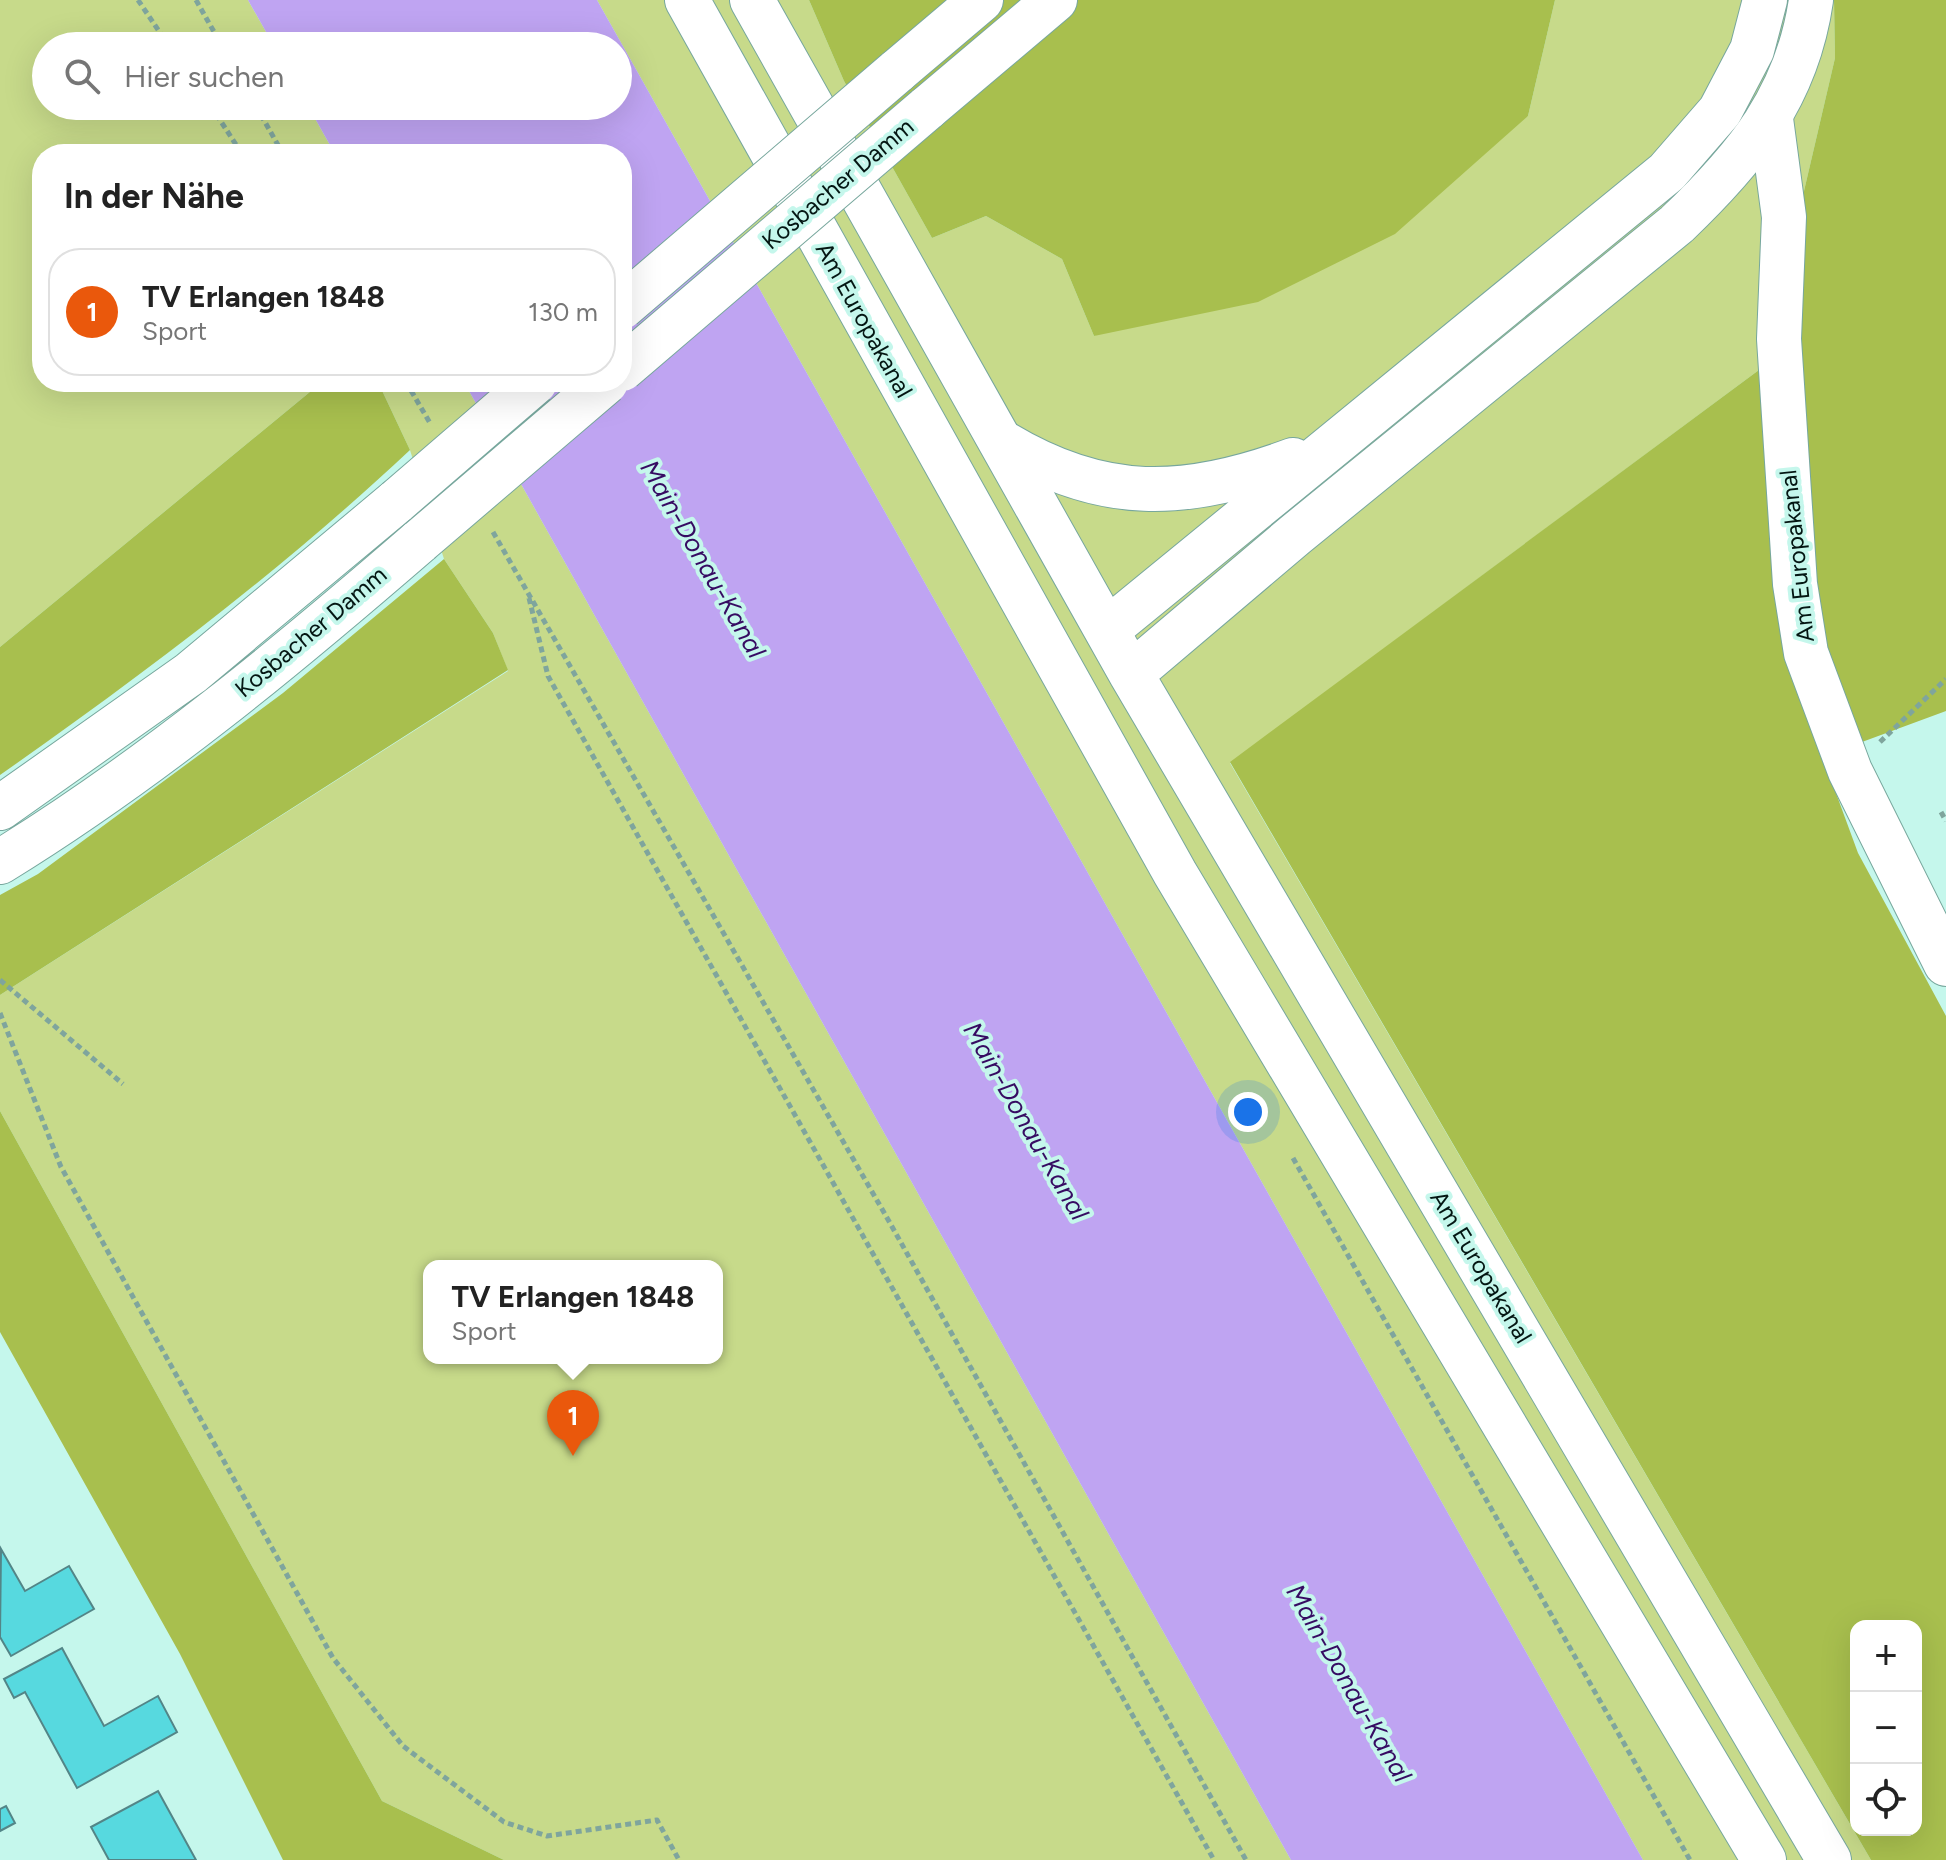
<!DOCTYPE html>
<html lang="de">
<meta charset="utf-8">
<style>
body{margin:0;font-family:Figtree,sans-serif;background:#f6f6f6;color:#222}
.controls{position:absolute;right:24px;bottom:24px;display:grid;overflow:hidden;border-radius:16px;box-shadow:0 8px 32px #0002}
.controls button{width:72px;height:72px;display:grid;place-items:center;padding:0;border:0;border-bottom:2px solid #e0e0e0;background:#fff;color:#222;font:40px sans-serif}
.you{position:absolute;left:1248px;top:1112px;width:28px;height:28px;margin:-20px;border:6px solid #fff;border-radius:50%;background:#1a73e8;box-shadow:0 0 0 12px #1a73e833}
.badge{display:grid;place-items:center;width:52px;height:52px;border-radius:50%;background:#ea580c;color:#fff;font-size:26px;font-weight:700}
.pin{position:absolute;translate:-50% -66px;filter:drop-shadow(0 2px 4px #0008)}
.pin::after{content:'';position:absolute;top:42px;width:28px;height:24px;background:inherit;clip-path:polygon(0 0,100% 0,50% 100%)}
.popup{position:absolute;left:423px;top:1260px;width:300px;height:104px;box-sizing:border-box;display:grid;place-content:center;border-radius:16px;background:#fff;filter:drop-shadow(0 2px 6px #0005);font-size:26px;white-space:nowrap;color:#767676}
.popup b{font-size:30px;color:#222}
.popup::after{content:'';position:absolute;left:50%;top:100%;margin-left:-16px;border:16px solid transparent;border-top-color:#fff}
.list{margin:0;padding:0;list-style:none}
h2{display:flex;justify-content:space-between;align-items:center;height:104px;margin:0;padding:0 32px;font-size:34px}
h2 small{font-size:26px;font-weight:400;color:#767676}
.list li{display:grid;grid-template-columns:52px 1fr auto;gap:24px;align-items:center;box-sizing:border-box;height:128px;margin:0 16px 16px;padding:0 16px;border:2px solid #e0e0e0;border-radius:32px}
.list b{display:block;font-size:30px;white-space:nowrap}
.list p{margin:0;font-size:26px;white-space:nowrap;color:#767676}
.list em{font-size:26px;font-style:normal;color:#767676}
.icon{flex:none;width:44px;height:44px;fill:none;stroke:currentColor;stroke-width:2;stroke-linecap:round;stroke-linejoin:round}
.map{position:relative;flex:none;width:1946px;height:1860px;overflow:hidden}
.search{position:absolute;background:#fff;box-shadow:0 8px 32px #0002;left:32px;top:32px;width:600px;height:88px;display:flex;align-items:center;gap:20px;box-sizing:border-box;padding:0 28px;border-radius:44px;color:#767676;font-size:30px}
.panel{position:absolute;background:#fff;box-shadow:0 8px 32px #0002;left:32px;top:144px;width:600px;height:248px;border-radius:32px}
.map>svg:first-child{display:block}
.green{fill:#c7da8a;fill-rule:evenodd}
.forest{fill:#a8bf4e;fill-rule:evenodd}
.water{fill:#bfa4f2}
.building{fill:#57d9df;stroke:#538587;stroke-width:2}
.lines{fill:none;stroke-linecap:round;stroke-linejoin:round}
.minor-casing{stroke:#77a79d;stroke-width:46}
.major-casing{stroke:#77a79d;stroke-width:46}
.path{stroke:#7fa59d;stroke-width:5;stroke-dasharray:6 4;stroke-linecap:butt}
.minor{stroke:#fff;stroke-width:44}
.major{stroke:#fff;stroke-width:44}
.minor-bridge-casing{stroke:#77a79d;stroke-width:46;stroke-linecap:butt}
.minor-bridge{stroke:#fff;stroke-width:44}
.labels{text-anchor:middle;stroke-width:8;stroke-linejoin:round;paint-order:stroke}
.street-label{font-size:24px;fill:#041613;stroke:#c5f7ec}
.water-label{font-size:26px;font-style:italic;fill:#360b62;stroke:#c5f7ec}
</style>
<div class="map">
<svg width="1946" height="1860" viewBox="0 0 1946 1860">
<rect width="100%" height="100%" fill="#c5f7ec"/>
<path class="green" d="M0 0H248L274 46H46V106H308L335 154H42V382H322L0 647Z
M597 0H809L844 81 932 238 986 216 1062 259 1094 336 1528 116 1555 0H1834L1835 58 1763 367 1230 763 1871 1860H1643Z
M378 382H464L1291 1860H504L382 1801 0 1111V995L508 671 493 633 444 559 410 450ZM429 1266H717V1358H429Z"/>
<path class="forest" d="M809 0H1555L1528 116 1395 234 1258 302 1094 336 1062 259 986 216 932 238 844 81Z
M1834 0H1946V711L1862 742 1826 766 1858 853 1946 1016V1860H1871L1230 762 1763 367 1835 58ZM1856 1626H1916V1830H1856Z
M322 382H378L410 450C282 570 143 675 0 775V647Z
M444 559 493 633 508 670 0 995V895L38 874 283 693Z
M0 1111 382 1801 504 1860H283L180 1654 0 1332Z"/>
<path class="water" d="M248 0H597L1643 1860H1291L464 382H622V154H335L308 106H618V46H274Z"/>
<path class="building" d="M1 1549 25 1591 69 1566 94 1609 11 1656 0 1637Z
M62 1648 104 1726 158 1696 177 1732 77 1788 25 1692 14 1698 4 1679Z
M158 1791 196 1860H109L91 1827Z
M6 1806 15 1823 0 1831V1809Z"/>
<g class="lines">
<g class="minor-casing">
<path id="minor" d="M896 72 981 0
M926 109 1055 0
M1771 119 1784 217 1779 339 1795 584 1806 653 1850 771 1946 964
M1002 442C1102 503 1185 500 1293 460
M1107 630 1667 172 1720 111 1752 50 1765 0
M0 808 191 673 397 501
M0 862C151 769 286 657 420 541"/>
</g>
<g class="major-casing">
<path id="major" d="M687 0 1175 873 1764 1860
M752 0 1131 674 1829 1860
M1131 674 1295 535 1677 224C1746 158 1797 97 1811 0"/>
</g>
<path class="path" d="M138 0 169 46
M196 0 222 46
M211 106 242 154
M256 106 283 154
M406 382 430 423
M493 532 890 1223 1246 1860
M529 598 548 676 1214 1860
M1880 742 1946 679
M1941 812 1946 821
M0 980 123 1084
M0 1013 61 1167 333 1658 403 1746 504 1822 547 1836 657 1820 679 1860
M1293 1158 1690 1860"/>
<use href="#minor" class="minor"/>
<use href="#major" class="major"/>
<g class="minor-bridge-casing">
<path id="minor-bridge" d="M622 307 896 72
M622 369 926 109
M397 501 535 382
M420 541 606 382"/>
</g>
<use href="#minor-bridge" class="minor-bridge"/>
</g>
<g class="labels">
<g class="street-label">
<text transform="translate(838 184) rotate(-40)" y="8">Kosbacher Damm</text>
<text transform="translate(864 320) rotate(61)" y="8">Am Europakanal</text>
<text transform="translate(1797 556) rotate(-96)" y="8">Am Europakanal</text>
<text transform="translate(311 632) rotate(-40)" y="8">Kosbacher Damm</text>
<text transform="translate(1481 1267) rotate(59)" y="8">Am Europakanal</text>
</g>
<g class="water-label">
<text transform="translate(703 559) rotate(60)" y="9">Main-Donau-Kanal</text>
<text transform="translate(1026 1121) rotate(60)" y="9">Main-Donau-Kanal</text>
<text transform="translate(1349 1683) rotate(60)" y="9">Main-Donau-Kanal</text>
</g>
</g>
</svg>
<div class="controls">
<button>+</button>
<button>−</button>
<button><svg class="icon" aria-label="locate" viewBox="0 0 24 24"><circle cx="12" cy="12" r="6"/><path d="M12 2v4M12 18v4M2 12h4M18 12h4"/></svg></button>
</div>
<div class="you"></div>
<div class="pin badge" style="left:573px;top:1456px">1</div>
<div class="popup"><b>TV Erlangen 1848</b>Sport</div>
<div class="search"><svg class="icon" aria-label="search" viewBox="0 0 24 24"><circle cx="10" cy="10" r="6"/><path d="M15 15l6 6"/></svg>Hier suchen</div>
<section class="panel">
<h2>In der Nähe<small></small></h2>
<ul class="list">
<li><span class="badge">1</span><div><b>TV Erlangen 1848</b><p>Sport</p></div><em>130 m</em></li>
</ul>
</section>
</div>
